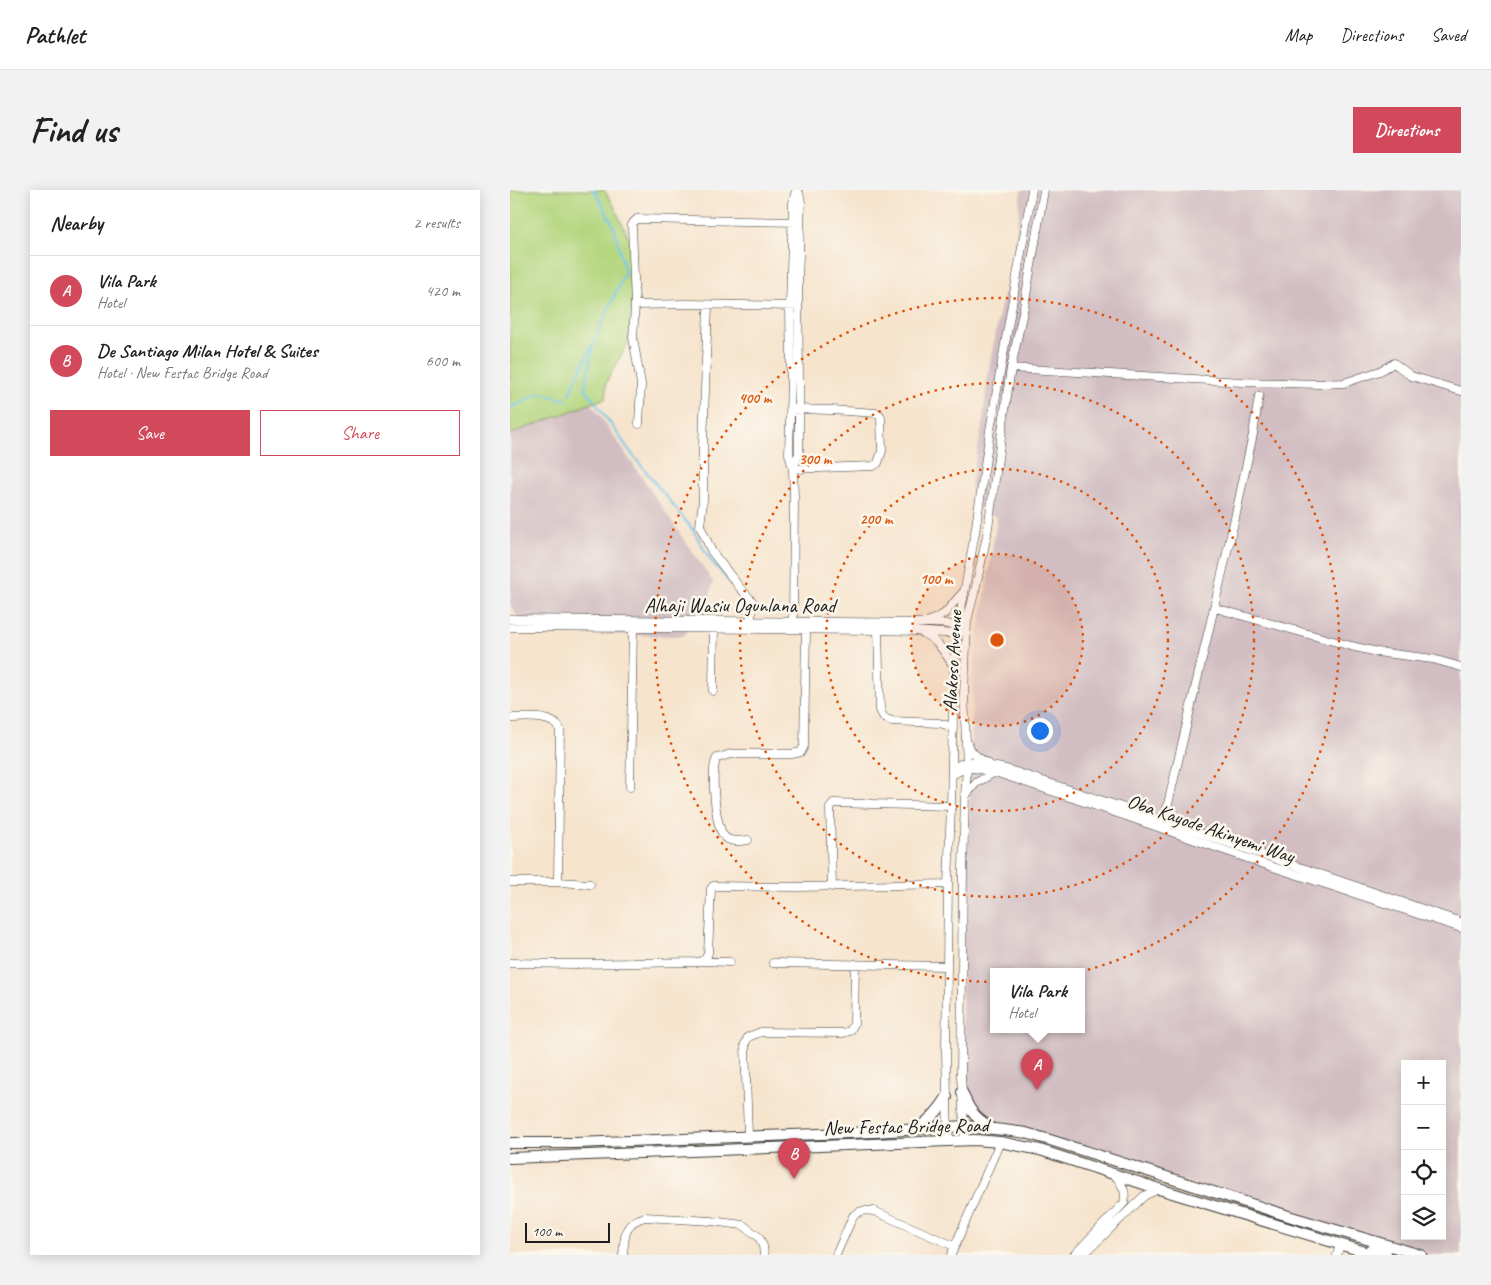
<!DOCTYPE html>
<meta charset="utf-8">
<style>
body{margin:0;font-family:Caveat,sans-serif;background:#f2f2f2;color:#222}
.controls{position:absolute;right:15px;bottom:15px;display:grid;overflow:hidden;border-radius:0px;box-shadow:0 2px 12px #0003}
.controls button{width:45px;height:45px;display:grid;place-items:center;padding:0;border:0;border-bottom:1px solid #e0e0e0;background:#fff;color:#222;font:25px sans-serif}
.scale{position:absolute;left:15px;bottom:12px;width:85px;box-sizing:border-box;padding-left:5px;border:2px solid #1c1c1c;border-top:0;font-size:14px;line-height:18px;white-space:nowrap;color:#1c1c1c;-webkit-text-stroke:4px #fbf7ec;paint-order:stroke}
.you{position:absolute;left:529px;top:540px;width:18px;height:18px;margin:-12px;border:4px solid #fff;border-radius:50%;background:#1a73e8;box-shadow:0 0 0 8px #1a73e833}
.badge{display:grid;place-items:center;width:32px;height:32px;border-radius:50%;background:#d1495b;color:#fff;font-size:16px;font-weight:700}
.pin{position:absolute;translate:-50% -41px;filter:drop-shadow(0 1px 2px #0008)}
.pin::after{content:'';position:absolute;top:26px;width:18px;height:15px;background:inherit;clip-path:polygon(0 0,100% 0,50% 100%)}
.popup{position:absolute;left:480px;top:778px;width:95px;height:65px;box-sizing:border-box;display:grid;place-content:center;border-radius:0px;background:#fff;filter:drop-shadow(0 1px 4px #0005);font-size:16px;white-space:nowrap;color:#767676}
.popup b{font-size:19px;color:#222}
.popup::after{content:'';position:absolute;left:50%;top:100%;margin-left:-10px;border:10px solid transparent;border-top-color:#fff}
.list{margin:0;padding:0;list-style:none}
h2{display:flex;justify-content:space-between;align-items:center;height:65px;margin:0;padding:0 20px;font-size:21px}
h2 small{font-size:16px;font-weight:400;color:#767676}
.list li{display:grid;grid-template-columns:32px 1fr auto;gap:15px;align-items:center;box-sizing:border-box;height:70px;padding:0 20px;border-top:1px solid #e0e0e0}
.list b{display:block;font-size:19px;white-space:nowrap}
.list p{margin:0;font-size:16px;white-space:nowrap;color:#767676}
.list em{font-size:16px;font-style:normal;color:#767676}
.actions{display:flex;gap:10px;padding:15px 20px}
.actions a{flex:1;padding:11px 0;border:1px solid #d1495b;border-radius:0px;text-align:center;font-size:18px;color:#d1495b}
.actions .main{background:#d1495b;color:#fff}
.icon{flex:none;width:28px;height:28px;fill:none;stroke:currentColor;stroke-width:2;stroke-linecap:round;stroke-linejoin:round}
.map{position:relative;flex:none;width:951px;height:1065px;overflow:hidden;border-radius:0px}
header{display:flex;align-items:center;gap:30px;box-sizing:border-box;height:70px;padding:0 25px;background:#fff;border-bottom:1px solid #e0e0e0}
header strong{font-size:24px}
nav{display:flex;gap:28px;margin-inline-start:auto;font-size:18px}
.intro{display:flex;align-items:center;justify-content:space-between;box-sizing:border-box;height:120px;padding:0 30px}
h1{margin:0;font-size:35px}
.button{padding:12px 22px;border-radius:0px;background:#d1495b;color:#fff;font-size:18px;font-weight:700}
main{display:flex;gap:30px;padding:0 30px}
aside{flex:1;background:#fff;border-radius:0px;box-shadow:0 2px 12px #0003}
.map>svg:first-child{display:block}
.industrial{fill:#d2bec2;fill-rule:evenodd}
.green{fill:#b3d67e;stroke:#68794d}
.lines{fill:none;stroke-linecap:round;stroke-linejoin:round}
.stream{stroke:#6dc4ea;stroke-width:2}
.minor-casing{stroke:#3d3a37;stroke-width:9}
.major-casing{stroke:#3d3a37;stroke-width:12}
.minor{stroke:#fff;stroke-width:8}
.major{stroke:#fff;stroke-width:10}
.ring{fill:none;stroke:#de560d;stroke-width:2.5;stroke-dasharray:2.5 5}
.labels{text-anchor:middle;stroke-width:5;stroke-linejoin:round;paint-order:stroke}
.street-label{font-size:20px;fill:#1c1c1c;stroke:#fbf7ec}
.centre{fill:#de560d;stroke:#fbf7ec;stroke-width:2.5}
.ring-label{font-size:15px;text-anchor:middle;font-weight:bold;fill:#de560d;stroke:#fbf7ec;stroke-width:5;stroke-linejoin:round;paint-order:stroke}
</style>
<header>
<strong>Pathlet</strong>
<nav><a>Map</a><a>Directions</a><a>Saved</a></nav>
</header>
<div class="intro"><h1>Find us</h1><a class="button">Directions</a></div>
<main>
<aside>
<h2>Nearby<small>2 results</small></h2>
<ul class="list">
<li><span class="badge">A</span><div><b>Vila Park</b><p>Hotel</p></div><em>420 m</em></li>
<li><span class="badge">B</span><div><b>De Santiago Milan Hotel &amp; Suites</b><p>Hotel · New Festac Bridge Road</p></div><em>600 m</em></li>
</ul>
<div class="actions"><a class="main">Save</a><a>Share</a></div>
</aside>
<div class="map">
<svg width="951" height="1065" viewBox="0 0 951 1065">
<rect width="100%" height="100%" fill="#fbf7ec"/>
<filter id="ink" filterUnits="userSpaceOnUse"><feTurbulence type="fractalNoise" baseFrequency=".02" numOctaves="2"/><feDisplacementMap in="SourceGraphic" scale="10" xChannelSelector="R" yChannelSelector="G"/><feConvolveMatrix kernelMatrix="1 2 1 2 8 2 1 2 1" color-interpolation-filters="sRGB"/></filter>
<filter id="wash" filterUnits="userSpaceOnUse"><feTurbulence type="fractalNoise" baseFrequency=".0096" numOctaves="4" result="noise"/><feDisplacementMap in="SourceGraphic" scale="20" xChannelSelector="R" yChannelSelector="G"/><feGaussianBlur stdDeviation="1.12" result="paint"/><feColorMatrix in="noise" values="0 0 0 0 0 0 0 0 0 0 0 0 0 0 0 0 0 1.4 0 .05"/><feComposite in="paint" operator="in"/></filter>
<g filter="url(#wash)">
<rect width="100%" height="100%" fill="#f6e4cd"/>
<path class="industrial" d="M511 0H951V1065H899L724 1006 472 935 451 912 453 758 459 639 463 484 487 328 463 313 461 293 473 232 478 184 490 119 503 75ZM483 781H571V839H483ZM895 874H932V1046H895Z
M0 152 51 200 82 214 203 392 197 420 173 446 19 443 0 415Z"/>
<path class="green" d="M0 0H94L104 16 119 49 130 119 116 156 96 193V208L0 244Z"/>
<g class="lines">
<path class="stream" d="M84 151 75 198 122 264 183 340 201 371 227 400
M84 151 115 82 104 37 84 0
M60 203 82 155
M0 218 31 203 56 210"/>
</g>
</g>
<g filter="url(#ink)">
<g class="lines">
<g class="minor-casing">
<path id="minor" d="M125 115 122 35 123 33 127 29 287 32
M198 115 193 255V310L190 336 202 362 231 399 243 412V418L240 431
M501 178 732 192 811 194 834 193 870 181 884 173 901 186 951 201
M129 234 131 194 123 148 125 115 177 114 288 116
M283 279 289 263V189L288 90 291 12 288 0
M283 279 363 276 368 273 372 261 371 228 370 225 367 223 321 220 285 219
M705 418 841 456 867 462 923 469 951 477
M0 429 429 433 437 434 448 437 452 434
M419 431 434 424 454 401
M283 434 284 308 283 279 279 264 281 189 280 116 283 13 286 0
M0 437 368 440 405 441 447 444 450 442
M368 440 370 520 374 528 382 531 429 533 443 537
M412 443C428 450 435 463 444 477
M203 501 204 436
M0 528C15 528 42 524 50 539L48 692
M458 554C460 563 470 569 478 573
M442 578 457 571 496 579 654 631 951 732
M442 585 457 577 485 582 613 625 760 676 951 738
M120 597 123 439
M455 606 466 593 485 582
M654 631 725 328 743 244 749 206
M238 650C231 651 221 653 215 647 205 639 200 578 207 568L221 564H282L291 562 294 556 296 440
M0 692H48L80 694
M322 697 320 618 323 613 441 616
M192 771 220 772
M0 773 65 774 186 772 192 771 196 768 198 763 201 699 203 696 288 697 438 694
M263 773 437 776
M238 946 235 854 238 847 251 842 333 843 340 841 344 834 345 774
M438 951 436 861 438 694 441 616 444 477 448 437 465 343 480 240 522 0
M455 951 451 886 453 678 455 606 457 577 454 504 457 431 466 396 477 345 501 178 514 117 534 0
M113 1065C115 1045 113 1033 135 1027L201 1031 233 1035 249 1047 253 1056 254 1065
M326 1065 343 1026C350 1020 355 1020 364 1021L444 1056
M441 1065 490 952
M564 1065 614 1013C617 1002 612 994 605 985
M573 1065 634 1006 649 999
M827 1065 830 1055"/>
</g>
<g class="major-casing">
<path id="major" d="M452 902C459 920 464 927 480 937
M407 939C420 930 429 921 437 907
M0 953H66L365 942 454 936 494 940 516 943 540 950 785 1028 911 1065
M0 968 438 951 465 950 490 952 530 960 649 999 865 1065
M861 1060 877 1065"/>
</g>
<use href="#minor" class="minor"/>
<use href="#major" class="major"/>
</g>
</g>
<circle cx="487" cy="450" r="86" fill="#de560d" fill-opacity=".12"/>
<g class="ring">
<circle cx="487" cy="450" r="86"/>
<circle cx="487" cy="450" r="171"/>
<circle cx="487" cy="450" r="257"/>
<circle cx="487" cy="450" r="342"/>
</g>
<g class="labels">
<g class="street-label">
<text x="230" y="422">Alhaji Wasiu Ogunlana Road</text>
<text transform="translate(442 471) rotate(-87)" y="7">Alakoso Avenue</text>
<text transform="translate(701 638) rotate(19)" y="7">Oba Kayode Akinyemi Way</text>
<text transform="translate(396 936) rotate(-1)" y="7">New Festac Bridge Road</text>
</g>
</g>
<circle cx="487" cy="450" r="8" class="centre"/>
<g class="ring-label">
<text x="245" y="213">400 m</text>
<text x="305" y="274">300 m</text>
<text x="366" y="334">200 m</text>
<text x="426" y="394">100 m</text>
</g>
</svg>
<div class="controls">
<button>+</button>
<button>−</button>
<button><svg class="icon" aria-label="locate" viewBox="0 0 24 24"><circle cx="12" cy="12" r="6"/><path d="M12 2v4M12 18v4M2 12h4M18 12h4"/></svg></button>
<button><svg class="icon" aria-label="layers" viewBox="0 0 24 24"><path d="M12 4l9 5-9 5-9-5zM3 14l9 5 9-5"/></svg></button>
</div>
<div class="scale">100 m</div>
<div class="you"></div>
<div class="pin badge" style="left:527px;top:900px">A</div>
<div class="popup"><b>Vila Park</b>Hotel</div>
<div class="pin badge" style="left:284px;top:989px">B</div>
</div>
</main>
